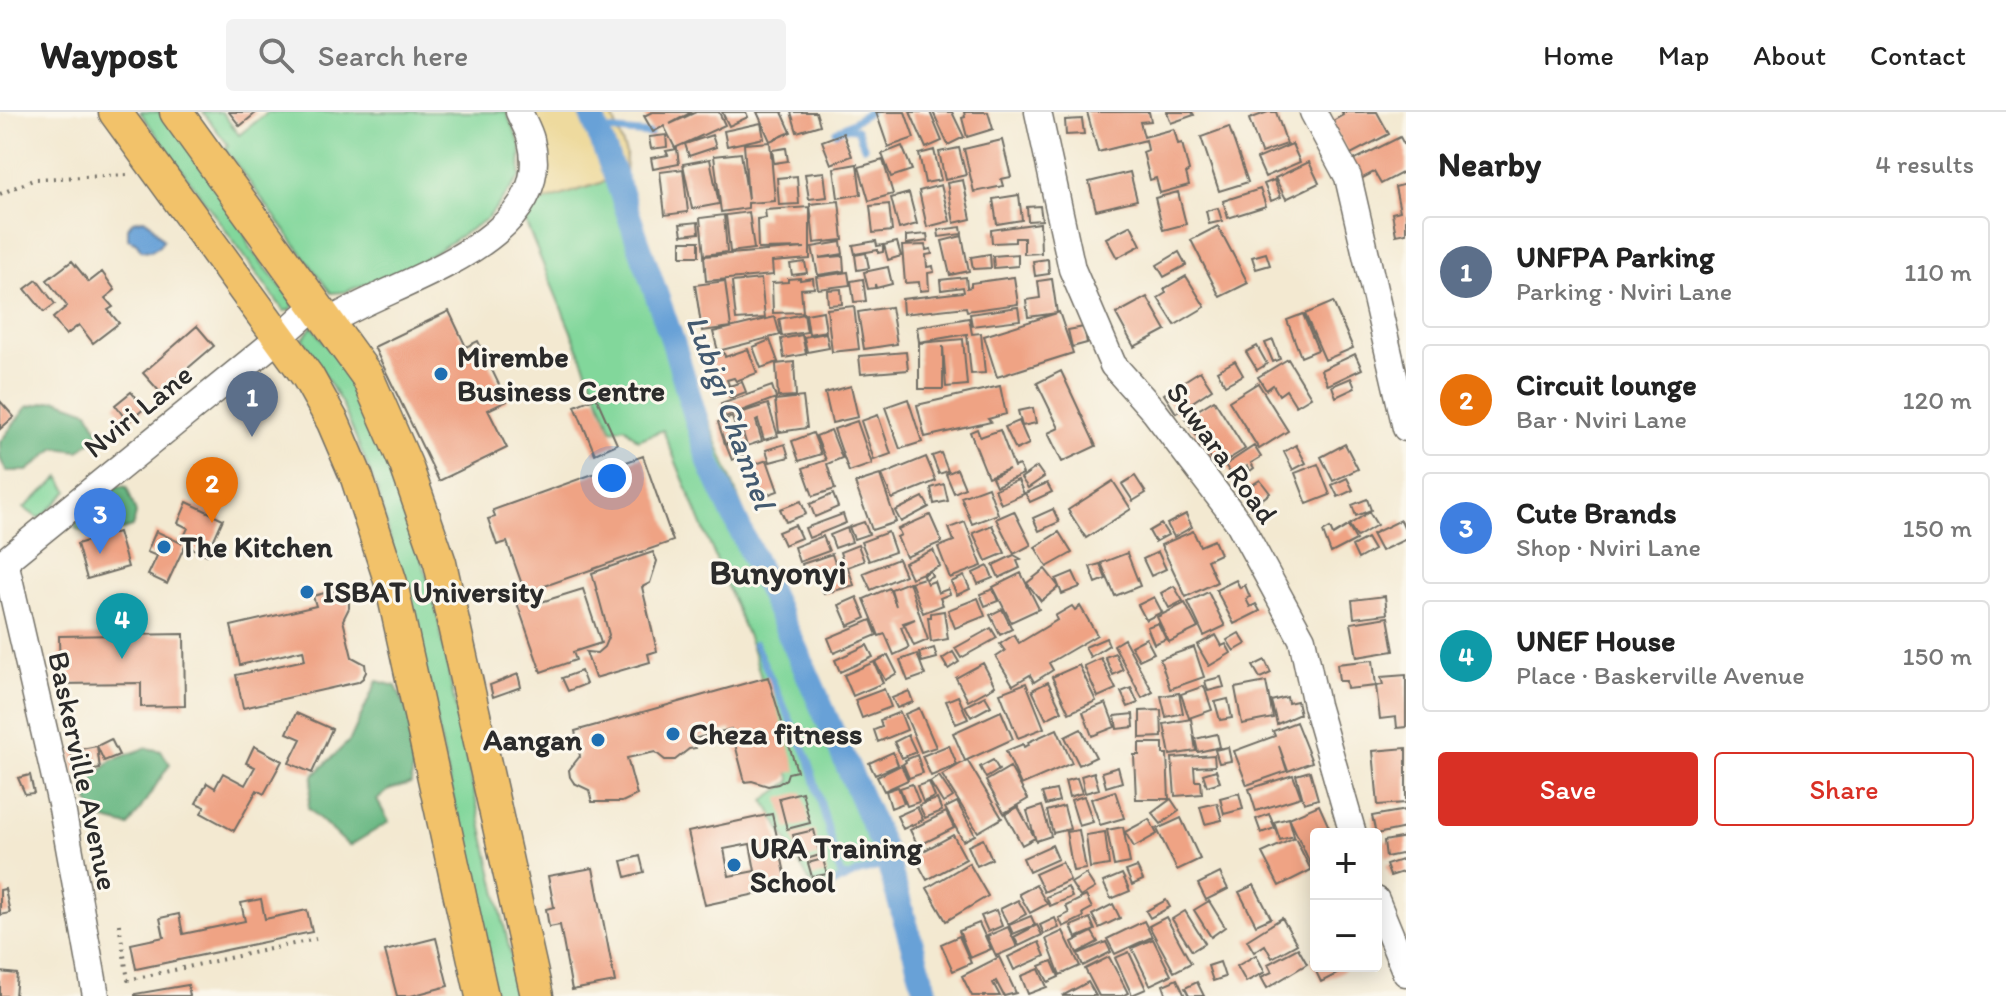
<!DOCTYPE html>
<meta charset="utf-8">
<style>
body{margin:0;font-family:Itim,sans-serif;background:#f2f2f2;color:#222}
.controls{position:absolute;right:24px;bottom:24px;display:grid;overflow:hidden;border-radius:8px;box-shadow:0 4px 20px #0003}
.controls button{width:72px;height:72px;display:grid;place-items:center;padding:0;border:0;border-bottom:2px solid #e0e0e0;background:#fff;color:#222;font:40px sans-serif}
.you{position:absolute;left:612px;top:366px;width:28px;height:28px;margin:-20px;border:6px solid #fff;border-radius:50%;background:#1a73e8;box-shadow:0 0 0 12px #1a73e833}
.badge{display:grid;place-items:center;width:52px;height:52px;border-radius:50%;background:#d93025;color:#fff;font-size:26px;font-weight:700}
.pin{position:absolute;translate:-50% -66px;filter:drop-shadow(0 2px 4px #0008)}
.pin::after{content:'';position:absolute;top:42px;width:28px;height:24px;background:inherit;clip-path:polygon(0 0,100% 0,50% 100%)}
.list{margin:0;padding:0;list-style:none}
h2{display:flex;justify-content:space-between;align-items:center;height:104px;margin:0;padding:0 32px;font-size:34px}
h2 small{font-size:26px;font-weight:400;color:#767676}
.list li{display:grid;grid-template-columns:52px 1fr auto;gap:24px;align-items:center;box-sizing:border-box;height:112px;margin:0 16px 16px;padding:0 16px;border:2px solid #e0e0e0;border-radius:8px}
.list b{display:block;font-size:30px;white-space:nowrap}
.list p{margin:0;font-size:26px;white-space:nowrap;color:#767676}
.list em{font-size:26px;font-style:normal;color:#767676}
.actions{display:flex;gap:16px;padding:24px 32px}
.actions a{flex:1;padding:18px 0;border:2px solid #d93025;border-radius:8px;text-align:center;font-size:28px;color:#d93025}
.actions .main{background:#d93025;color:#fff}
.icon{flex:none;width:44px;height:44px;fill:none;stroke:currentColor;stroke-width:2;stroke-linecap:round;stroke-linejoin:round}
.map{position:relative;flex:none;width:1406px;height:884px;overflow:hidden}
header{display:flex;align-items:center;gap:48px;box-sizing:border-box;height:112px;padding:0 40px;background:#fff;border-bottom:2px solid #e0e0e0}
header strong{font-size:38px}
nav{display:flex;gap:44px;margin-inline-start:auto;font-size:28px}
.search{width:560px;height:72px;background:#f2f2f2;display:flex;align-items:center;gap:20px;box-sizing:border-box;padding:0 28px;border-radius:8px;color:#767676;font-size:30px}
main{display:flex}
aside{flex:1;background:#fff}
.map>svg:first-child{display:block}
.green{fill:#82d79b;stroke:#568163;stroke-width:2}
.forest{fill:#69b883;stroke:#4a7257;stroke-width:2}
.sand{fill:#eeda9e;stroke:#8c8264;stroke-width:2}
.water{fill:#68a1d7;stroke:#4a6681;stroke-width:2}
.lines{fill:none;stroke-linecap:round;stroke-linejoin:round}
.stream{stroke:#68a1d7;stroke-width:7}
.canal{stroke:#68a1d7;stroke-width:24}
.building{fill:#efa384;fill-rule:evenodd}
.minor-casing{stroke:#716e65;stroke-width:29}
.major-casing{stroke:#716e65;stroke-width:35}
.path{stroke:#716e65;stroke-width:4;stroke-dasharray:2 6;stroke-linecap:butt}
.minor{stroke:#fff;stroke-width:26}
.major{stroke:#f2c26a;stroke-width:32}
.poi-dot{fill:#1f6fb2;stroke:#fbf7ec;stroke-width:3}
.labels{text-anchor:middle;stroke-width:6;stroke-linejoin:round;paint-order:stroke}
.poi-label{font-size:30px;font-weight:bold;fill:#2b2b2b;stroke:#fbf7ec;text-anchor:start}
.street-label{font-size:30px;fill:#2b2b2b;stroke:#fbf7ec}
.water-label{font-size:32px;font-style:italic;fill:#435a70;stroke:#fbf7ec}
.quarter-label{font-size:34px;font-weight:bold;fill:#2b2b2b;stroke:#fbf7ec}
</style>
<header>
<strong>Waypost</strong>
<div class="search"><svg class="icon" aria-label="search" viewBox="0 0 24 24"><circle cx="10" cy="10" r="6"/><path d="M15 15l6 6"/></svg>Search here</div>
<nav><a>Home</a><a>Map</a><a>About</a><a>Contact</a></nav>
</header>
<main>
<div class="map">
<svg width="1406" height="884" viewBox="0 0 1406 884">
<rect width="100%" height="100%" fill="#fbf7ec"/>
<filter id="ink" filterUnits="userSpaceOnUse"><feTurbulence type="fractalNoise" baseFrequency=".0125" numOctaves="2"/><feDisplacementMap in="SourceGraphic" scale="16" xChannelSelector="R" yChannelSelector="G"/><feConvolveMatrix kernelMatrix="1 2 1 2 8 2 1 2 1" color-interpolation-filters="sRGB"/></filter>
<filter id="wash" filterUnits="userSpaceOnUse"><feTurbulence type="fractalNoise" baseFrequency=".006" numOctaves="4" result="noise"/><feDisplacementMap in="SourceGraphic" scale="32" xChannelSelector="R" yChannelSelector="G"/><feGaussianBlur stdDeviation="1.8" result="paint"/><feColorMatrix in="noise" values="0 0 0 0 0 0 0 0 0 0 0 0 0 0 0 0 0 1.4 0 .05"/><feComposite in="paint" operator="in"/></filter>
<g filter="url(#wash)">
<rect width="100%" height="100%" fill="#f3e9d1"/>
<path class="green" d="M140 0H162L235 97 250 136 294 191 291 198 284 199Z
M203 0H222L239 23 268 0H506L521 34 520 65 488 106 417 152 345 180 331 181 225 37 228 33Z
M625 63 659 160 677 227 761 445 820 585 886 753 842 765 817 783 764 688 791 669 752 535 663 318 638 328 625 315 612 318 520 97Z
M312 214 358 276 402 383 435 491 458 609 520 884H495L431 583 378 380 342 292 303 227Z
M60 365 68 379 43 404 38 406 24 396Z"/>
<path class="forest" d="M57 288 88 299 100 322 79 339 56 336 27 359H6L0 346V330L27 295Z
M118 374 127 375 136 401 133 415 96 427 75 416 77 402 109 377Z
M377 569 396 574 417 621 411 672 389 678 377 688 389 710 349 734 308 696 313 664 350 628Z
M146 636 161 639 170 652 129 714 94 705 84 675 112 648Z"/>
<path class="sand" d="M530 0H611L626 42 625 63 520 97Z"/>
<path class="water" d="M144 107 151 112 163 128 159 134 151 139 141 138 136 130 128 127V116L133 109Z"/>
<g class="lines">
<path class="stream" d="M843 16 857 17 864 35
M595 17 650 22
M836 20 869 0
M755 532 809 648 842 768 859 760 886 753 885 740
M817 783 845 764"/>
<path class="canal" d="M590 0 615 64 673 230 710 353 802 550 885 740 927 884"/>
</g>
<g id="blocks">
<path class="building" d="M229 0H257L240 14Z
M652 0H692L670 12 696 0H719L725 13 675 36 664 14 653 20 644 4Z
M722 0H746L748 5 729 14Z
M757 0H782L791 20 770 29Z
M791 0H816L820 13 797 20Z
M876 0H905L914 26 888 35Z
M910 0H930L942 29 926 36Z
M933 0H952L964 25 948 33Z
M964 0H988L993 17 967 25 962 6 965 5Z
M1087 0H1149L1151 9 1140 10 1144 25 1174 17 1178 32 1182 31 1189 59 1186 61 1189 73 1160 81 1156 66 1150 68 1143 40 1148 38 1146 28 1098 40Z
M1167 0H1192L1194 3 1171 11Z
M1268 0H1276L1287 32 1261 41 1249 7Z
M1342 0H1377L1389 22 1349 43 1331 10 1343 3Z
M1082 7 1084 22 1066 23 1065 8Z
M761 11 764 26 727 34 724 19Z
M1229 15 1248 70 1219 79 1201 25Z
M843 21 852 44 831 52 822 29Z
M666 23 667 35 651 37 649 25Z
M712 23 716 35 689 44 685 32Z
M1400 25 1406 36V59L1381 72 1374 60 1359 68 1350 50Z
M1002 28 1011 65 1001 67 1003 74 974 80 964 37Z
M770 30 775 89 748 91V96L721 100 714 44 741 41 748 88 744 32Z
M1292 32 1300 50 1265 65 1257 47Z
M902 34 912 58 891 65 882 42Z
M786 36 788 49 774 51 772 38Z
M959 36 966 63 945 68 939 40Z
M677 37 679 52 653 57 651 46 668 43 666 39Z
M934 38 941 68 925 71 919 42Z
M710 47 719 92 692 97 683 52Z
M883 48 893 82 869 89 859 55Z
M1309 50 1319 71 1286 87 1275 66Z
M857 52 861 82 838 86 834 56Z
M683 57 688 100 665 103 660 60Z
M824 60 827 85 809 87 805 62Z
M1130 60 1137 88 1096 98 1089 70Z
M797 64 799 92 779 93 777 66Z
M963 68 971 107 954 111 947 71Z
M1274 68 1281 85 1271 89 1264 72Z
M1406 72V121L1396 123 1392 101 1400 99 1395 75Z
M941 73 950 109 927 115 919 79Z
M1260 77 1266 94 1228 106 1223 89Z
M1178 80 1186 112 1163 118 1155 86Z
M909 81 917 112 899 117 891 86Z
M1019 83 1022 108 997 112 993 87Z
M839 89 843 128 814 131 810 92Z
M889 92 892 119 873 121 870 94Z
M1040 94 1042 108 1028 109 1027 95Z
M810 95V147L772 150 773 163 706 169 704 144 805 136 758 137 757 107 766 106 765 98Z
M1218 96 1222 109 1209 112 1206 99Z
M749 100 754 137 730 140 726 103Z
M724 103 727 140 704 143 700 106Z
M698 110 699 121 682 123 680 112Z
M1040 111 1041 141 1024 142V126H1015V130L992 131 991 118Z
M1131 113 1141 133 1117 146 1106 126Z
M1218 114 1248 171 1220 185 1191 128Z
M961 115 962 122 939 125 938 118Z
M927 122 928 129 906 132V124Z
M962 124 969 159 950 163 942 129Z
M681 129H699V144H681Z
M876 129 877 134 883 133V140L878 141V138L855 142 853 133Z
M841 130 843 142 819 146 843 144 844 159 818 163 812 135Z
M897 130 901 144 888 148 884 133Z
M925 133 926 138 931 137 932 142 926 143 927 155 933 154 934 160 928 161 929 178 920 179 919 170 905 171 902 134Z
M1179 140 1186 153 1164 165 1157 153Z
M866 141 869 156 857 158 855 143Z
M1266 141 1270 153 1256 157 1252 145Z
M990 142 991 156 973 157 971 145Z
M1018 142V154L994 156 993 144Z
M1048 147 1049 162 1035 164 1033 149Z
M72 149 89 170 102 160 115 178 105 186 113 195 108 198 119 211 93 231 79 213 66 223 53 206 67 194 47 168Z
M805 150 807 161 792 163 790 152Z
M888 155 892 172 876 176 875 172V176L868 177 864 160Z
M848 160 850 173 818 177 816 165Z
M1186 164 1205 195 1175 213 1158 186 1166 181 1164 177Z
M966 165 967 176 971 175V171L1014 165 1018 192 967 199 966 195 903 202 902 187 964 180 963 175 941 178 940 168Z
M800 166V168L813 166 814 176 801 177 803 200 773 201 772 171 788 170V167Z
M761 167 765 206 736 208 732 170Z
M863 167 866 189 854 190 851 169Z
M1052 167 1057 201 1059 200 1073 241 997 265 984 224 1057 201 1028 205 1026 188 1040 186 1038 169Z
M37 168 55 192 44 200 25 177Z
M725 169 731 215 702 219 695 173Z
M841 177 842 192 828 193 827 178Z
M1147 185 1166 218 1134 235 1116 202Z
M1333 190 1353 236 1325 248 1305 202Z
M854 194 859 237 832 240 827 197Z
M891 195 897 232 864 237 858 200Z
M1018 195 1020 208 972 214 970 202Z
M449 199 466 235 478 229 507 289 488 298 507 336 439 369 374 235Z
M823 199 826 219 809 222 806 202Z
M804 202 807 220 782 224 779 207Z
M1303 202 1318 238 1301 245 1287 208Z
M775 205 780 223 718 239 713 220Z
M969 206 972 222 981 221 985 261 971 262 967 222 919 230 917 215Z
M197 214 214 234 160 280 143 261Z
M1084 215 1087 231 1072 235 1068 218Z
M826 221 829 236 807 240 804 225Z
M802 223 806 242 784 246 781 227Z
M963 227 967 273 946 275 943 234V277H919V231Z
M770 228 778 250 761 256 753 235Z
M1273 228 1280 247 1273 250 1265 231Z
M1257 234 1267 252 1257 258 1246 240Z
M748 237 757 261 736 269 734 266 727 268 729 273 722 275 711 247 724 241 725 245Z
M906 240 908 258 861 262 859 244Z
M1355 242 1362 257 1328 273 1321 258Z
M1288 247 1311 285 1296 294 1286 278 1279 283 1273 273 1266 278 1258 265Z
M1235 249 1243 263 1225 273 1217 259Z
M794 250 796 284 778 285 776 252Z
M1061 259 1096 334 1062 350 1048 321 1059 316 1037 271Z
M1200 259 1212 277 1176 301 1164 282Z
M1351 266 1355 276 1336 285 1332 274Z
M742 270 746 280 730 286 726 275Z
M1258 271 1288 319 1259 337 1229 289Z
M772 274 776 286 725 305 721 292Z
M851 274 858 305 832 311 825 281Z
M1000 274 1006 302 988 307 991 310 925 325 917 293Z
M131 280 145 296 128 310 115 293Z
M596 285 617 332 595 342 575 294Z
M803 285 807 316 779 320 775 288Z
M908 287 922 330 900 337 885 295Z
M1214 288 1245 337 1216 355 1185 306Z
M0 289 14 305 0 317Z
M768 292 778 324 764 328 758 308 756 309 762 329 747 334 737 302Z
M1033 296 1036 311 1022 314 1018 299Z
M878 303 891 342 874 348 861 309Z
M732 305 739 327 725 332 718 310Z
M857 309 872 352 849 360 834 317Z
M1019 309 1029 332 1016 338 1005 315Z
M977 317 980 325 1000 318 1014 355 1019 353 1023 362 996 374 992 365 1009 357 988 365 970 320Z
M831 318 842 346 827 352 835 377 813 384 803 356 826 348 816 324Z
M813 321 821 342 799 349 792 329Z
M740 328 746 343 732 348 726 333Z
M785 332 789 345 770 350 766 338Z
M1345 332 1358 357 1333 369 1321 345Z
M1296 333 1306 351 1293 358 1284 340Z
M1254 334 1261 345 1251 351 1254 356 1250 359 1247 354 1232 363 1225 353Z
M941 341 948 359 939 362 932 344Z
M643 344 673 429 525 481 507 430 497 433 488 407 495 405 493 398Z
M926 345 936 369 892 387 882 363Z
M767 348 778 379 764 384 753 353Z
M1318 352 1330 383 1307 392 1295 361Z
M1037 355 1044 365 1028 376 1021 366Z
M957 357 965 376 954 381 946 362Z
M880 363 896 410 872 418 855 371Z
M1135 364 1146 381 1133 389 1122 372Z
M1347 366 1353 378 1338 385 1332 373Z
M1018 368 1024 382 1001 392 995 377Z
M1260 368 1270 381 1256 392 1245 377Z
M1113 369 1131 397 1086 426 1068 398Z
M1047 371 1052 380 1030 390 1025 381Z
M944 372 948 389 934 392 931 376Z
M988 375 998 402 972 412 961 385Z
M833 382 838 395 815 405 810 392Z
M923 385 929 395 901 410 895 399Z
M1367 387 1371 398 1356 404 1352 393Z
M801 389 806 402 786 410 780 397Z
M187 390 223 407 207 443 185 433 167 472 148 463 157 444 147 440 156 419 181 431 188 416 178 411Z
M1053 397 1059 410 1039 419 1033 406Z
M1014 399 1031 433 1014 442 996 407Z
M1369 400 1377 413 1357 425 1349 413Z
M843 402 846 411 809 426 805 416Z
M1186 402 1192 415 1174 425 1167 412Z
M930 403 942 430 906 445 897 425 901 423 898 417Z
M1401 408 1406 419V427L1381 439 1372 422Z
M864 410 869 422 854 427 849 415Z
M965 410 982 454 950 466 938 435 954 429 949 416Z
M1161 412 1168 423 1155 430 1149 419Z
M795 413 801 426 784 433 778 420Z
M992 413 1005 441 986 449 973 421Z
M1348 414 1356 428 1331 441 1323 420 1330 416 1333 423Z
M847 416 852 430 835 436 830 423Z
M1193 419 1200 434 1214 428 1220 442 1207 448 1217 470 1186 485 1161 433Z
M118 420 128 455 87 467 77 432Z
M888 420 895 440 869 449 861 430Z
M1059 420 1072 441 1047 455 1035 435Z
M823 424 829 439 799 450 794 435Z
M1367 426 1374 438 1358 447 1352 434Z
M858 433 864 449 845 456 840 440Z
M933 438 940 454 911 466 904 451Z
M653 440 657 449 650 471 642 475 657 539 648 542 650 550 595 566 586 540 597 541 604 535 609 523 592 461Z
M1158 440 1166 457 1151 464 1143 447Z
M1127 441 1140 474 1115 484 1101 451Z
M832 442 836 454 806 464 802 452Z
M1014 443 1021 447 1017 449 1020 456 999 466 993 453Z
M898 447 905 463 871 478 863 461Z
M1100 452 1106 467 1096 471 1090 455Z
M988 454 993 466 978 472 973 461Z
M848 456 854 473 824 482 818 466Z
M1045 457 1059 475 1041 489 1027 471Z
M930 459 932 464 925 467 927 472 934 469 938 481 948 477 950 482 940 486 943 493 923 501 911 470 924 466 923 463Z
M1073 460 1080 475 1062 482 1056 467Z
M1021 461 1039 497 1011 510 993 475Z
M964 464 970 477 957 483 951 470Z
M1236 468 1240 476 1245 473 1250 485 1246 487 1250 495 1256 492 1260 499 1234 512 1216 478Z
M909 470 928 528 914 534 904 512 915 507 903 511 905 514 901 515 909 536 894 543 885 522 879 524 864 487 889 476 896 494 891 477Z
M1174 474 1183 489 1169 496 1161 481Z
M583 477 601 531 573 540 576 548 541 560 517 491 535 485 538 491Z
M993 477 998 489 985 494 980 482Z
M336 478 342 481 349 491V496L343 508 352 545 365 552 366 560 363 566 358 570 243 596 236 563 305 548 303 538 240 553 231 514 316 494 313 484Z
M1208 480 1225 514 1204 524 1188 490Z
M1385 484 1387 502 1354 506 1352 488Z
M857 485 866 506 848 514 839 493Z
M1154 485 1162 500 1146 508 1138 493Z
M978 486 985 504 955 516 948 498Z
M1185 491 1198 516 1169 530 1157 505Z
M1072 494 1075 498 1080 494 1097 523 1049 551 1053 558 1034 570 1030 563 1013 573 996 545 1005 539 1000 532 1014 523 1019 531 1057 508 1055 504Z
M1002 497 1012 517 1000 523 990 503Z
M944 499 948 527 931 530 928 505H931V501Z
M1388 505 1394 539 1357 545 1351 511Z
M871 508 877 523 834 541 828 526Z
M1158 511 1166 527 1154 532 1147 515Z
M991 516 997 526 961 546 955 536Z
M1239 521 1246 532 1234 539 1227 528Z
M184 522 185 594 141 595V571L60 572 59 524Z
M1216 523 1222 534 1226 532 1231 541 1209 554 1197 533Z
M1106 526 1109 533 1090 545 1085 535Z
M1146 526 1154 541 1139 548 1131 534Z
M1124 527 1153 580 1142 586 1114 533Z
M867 533 873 545 840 560 835 548Z
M1194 535 1204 565 1170 577 1160 547Z
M934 536 937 546 922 550 919 541Z
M953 540 959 550 948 557 942 547Z
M1115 541 1123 558 1113 563 1105 545Z
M917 542 925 563 908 569 900 548Z
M888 543 897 561 885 568 875 550Z
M1101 546 1116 577 1098 585 1084 554Z
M1265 548 1271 561 1260 566 1253 554Z
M1373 548 1376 574 1347 577 1346 569H1339L1337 552Z
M874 550 883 571 853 584 844 563Z
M983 551 995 574 968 589 956 566Z
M1079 553 1096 589 1069 601 1052 565Z
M581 559 586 572 568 579 562 566Z
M518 562 521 575 493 585 490 573Z
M1406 563V615L1397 616 1396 605 1380 607 1376 574 1383 573 1381 565Z
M768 565 797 659 788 661 786 667 778 672 768 674 752 669 745 670 731 617 694 627 696 636 689 637 675 648H665L655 640 627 646 637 683 622 690H592L589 678 574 671 570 665 569 658 580 644 575 619Z
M1221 565 1224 575 1208 579 1205 569Z
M1048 570 1062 599 1046 607 1032 578Z
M1266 570 1273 606 1242 612 1235 576Z
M1026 571 1044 616 1018 626 1000 581Z
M1204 574 1212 598 1189 606 1181 582Z
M1131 576 1138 591 1128 595 1121 580Z
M884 577 891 595 862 606 855 588Z
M909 579 913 590 897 596 892 586Z
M1179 581 1183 601 1166 605 1161 584Z
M958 584 968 607 956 612 946 589Z
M985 584 991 594 971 605 965 594Z
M1287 585 1288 591 1297 589 1300 602 1277 612 1271 589Z
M1228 587 1232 606 1220 608 1215 590Z
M1106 591 1115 615 1092 624 1083 600Z
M919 596 936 635 921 640 905 602Z
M1161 598 1162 625 1140 626V599Z
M1001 599 1013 627 965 649 953 621Z
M900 600 907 618 878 630 874 618 882 615 880 608Z
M296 601 332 617 312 661 289 651 301 627 287 621Z
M1133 602 1134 615 1117 617 1115 604Z
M1191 607 1196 639 1170 643 1164 612Z
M1296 610 1312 650 1288 659 1279 634 1287 659 1247 673 1234 639 1275 624 1273 619Z
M1057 617 1072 651 1021 673 1006 639 1023 632 1024 635 1029 633 1028 630Z
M1081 617 1096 645 1079 653 1065 625Z
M1217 622 1220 635 1198 640 1195 627Z
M908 623 916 640 902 646 894 630Z
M111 627 119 643 104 649 97 634Z
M1139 631H1163V642H1167L1169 687H1136L1134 643H1139Z
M949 633 957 653 931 664 922 644Z
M97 634 100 657 75 661 71 639Z
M254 634 282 649 264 682 257 678 234 719 201 701 205 695 196 691 207 671 215 676 223 661 245 673 255 655 246 651Z
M1228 635 1231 649 1219 651 1215 638Z
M1406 636V691L1378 693 1373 639Z
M893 640 898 653 875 663 869 651Z
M917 643 923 661 909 666 903 652 906 650 905 648Z
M1214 643 1215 654 1194 655 1195 669H1201L1202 682 1175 684 1172 646Z
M967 648 1002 706 978 720 942 663Z
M993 648 999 658 986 666 980 655Z
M901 653 908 668 884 679 877 665Z
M1010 655 1028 687 1004 701 986 669Z
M1118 655 1122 670 1106 675 1102 660Z
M1216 658 1220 670 1207 674 1203 662Z
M1310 659 1318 687 1304 691 1296 663Z
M1094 660 1099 677 1085 681 1081 664Z
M30 663 34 681 25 682 18 666Z
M1293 663 1301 685 1256 699 1249 677Z
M939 664 953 685 943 691 930 670Z
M1077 666 1082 681 1069 685 1065 669Z
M929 670 935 685 923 690 917 674Z
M912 672 919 690 907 694 900 676Z
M898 675 904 691 891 696 886 679Z
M1056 678 1059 689 1046 693 1042 681Z
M1115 679 1124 706 1100 713 1091 687Z
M802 680 810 711 787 717 779 686Z
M1239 681 1243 697 1224 702 1220 686Z
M1084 684 1093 710 1079 714 1071 688Z
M937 687 942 699 925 706 919 693Z
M1171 687 1179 699 1161 712 1152 701Z
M957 690 975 723 963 729 945 696Z
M1217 691 1222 708 1205 712 1200 695Z
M1319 693 1332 722H1316V753L1312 755 1289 706Z
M1042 694 1051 724 1036 729 1027 699Z
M1064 694 1070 717 1053 721 1047 699Z
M917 695 923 708 903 717 897 704Z
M1018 695 1035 726 1022 733 1005 702Z
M1406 698V716L1376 722 1372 704Z
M946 700 954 716 918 734 910 718Z
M772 702 788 775 705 793 688 720ZM750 732 755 759 729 764 724 737Z
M1269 702 1275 716 1261 721 1256 707Z
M1181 706 1200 747 1177 758 1157 717Z
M1289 706 1294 724 1280 728 1274 710Z
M1149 707 1157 722 1134 735 1125 720Z
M1123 715 1130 751 1114 754 1107 718Z
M814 718 820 743 800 749 793 723Z
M1079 718 1086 757 1073 759 1066 720Z
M1105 720 1109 753 1090 756 1086 723Z
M953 723 966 747 927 768 914 744Z
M1406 725V741L1386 745 1384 729Z
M1295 726 1311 758 1279 774 1262 741Z
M983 727 992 747 977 754 968 734Z
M1052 733 1058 747 1029 760 1023 746Z
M640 744 644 760 626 765 622 749Z
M823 747 827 762 812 765 808 751Z
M1404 747 1406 759 1390 764 1386 753Z
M1062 750 1070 768 1044 780 1035 762Z
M969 751 988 784 946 809 927 776Z
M1137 755 1143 768 1132 773 1126 759Z
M593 756 615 870 572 878 560 813 549 815 546 797 554 795 548 764Z
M1220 761 1228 777 1206 788 1198 772Z
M1086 762 1095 776 1080 785 1071 771Z
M1122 762 1130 779 1111 787 1103 770Z
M1036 773 1047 792 1030 801 1019 782Z
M1254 773 1271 806 1256 813 1239 780Z
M1068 775 1072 785 1050 794 1046 785Z
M5 777 10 801 0 803V778Z
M1086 784 1092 796 1083 801 1084 805 1063 815 1059 806 1069 801 1066 794Z
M261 787 265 807 307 798 312 820 136 857 131 832 164 825 160 806 179 802 183 822 245 809 241 791Z
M1018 788 1026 802 1008 812 1000 797Z
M1166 788 1170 795 1150 806 1146 799Z
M1209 789 1225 815 1211 825 1194 798Z
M1113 792 1120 806 1099 816 1092 803Z
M996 798 1002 814 988 820 981 804Z
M1185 799 1205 831 1192 839 1172 807Z
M1031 804 1035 813 1013 822 1009 813Z
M1166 805 1191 851 1174 860 1149 814Z
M1055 806 1059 816 1044 822 1040 813Z
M1090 806 1095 818 1076 826 1071 814Z
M1282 806 1297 832 1272 846 1265 833 1254 840 1247 828Z
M1144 809 1152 825 1115 842 1107 827Z
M979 811 991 837 970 846 959 819Z
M1037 813 1042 823 1019 834 1014 825Z
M1008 815 1017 835 996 844 987 824Z
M1063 819 1080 854 1060 863 1046 827Z
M1092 820 1098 830 1077 841 1072 830Z
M959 824 971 851 953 859 941 832Z
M436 826 448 874 411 884H397L385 839Z
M1153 827 1171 863 1150 873 1132 836Z
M1039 830 1045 844 1014 858 1008 845Z
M1106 830 1111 840 1083 854 1078 842Z
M1298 836 1307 852 1267 876 1261 865 1272 860 1268 852Z
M1129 840 1146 877 1132 883 1115 846Z
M1256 843 1265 860 1246 870 1237 854Z
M999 845 1016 881 1004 884 996 869 993 871 1000 884H972L962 864Z
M1109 845 1128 881 1122 884H1099L1085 857Z
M1316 847V854H1344L1345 858 1321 870 1311 849Z
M1052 849 1059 865 1048 870 1040 854Z
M1220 850 1225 865 1213 869 1208 854Z
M1039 857 1047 875 1028 882 1021 864Z
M0 860 17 862 15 884H0Z
M1177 867 1185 884H1167L1163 873Z
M1088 870 1096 884H1062Z
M1197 870 1204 884H1189L1185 876Z
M188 873 190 884H135V882Z"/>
</g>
</g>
<g filter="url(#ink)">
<use href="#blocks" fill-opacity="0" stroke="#716e65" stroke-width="2"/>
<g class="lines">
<g class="minor-casing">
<path id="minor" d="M1038 0 1072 157 1113 253 1154 299 1239 411 1302 527 1316 593 1353 722
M1313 0 1348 65 1406 316
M329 210C391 169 558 132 531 28 529 19 523 9 519 0
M5 449 62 696 96 884
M0 453 279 226 317 192
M1376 788 1406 861"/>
</g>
<g class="major-casing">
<path id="major" d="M115 0 308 265 333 310 357 366 391 471 482 884
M176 0 367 264 406 353 440 451 537 884"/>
</g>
<path class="path" d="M0 82 35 67 129 63
M185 271 186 259
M119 812 128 868 316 827"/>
<use href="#minor" class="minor"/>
<use href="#major" class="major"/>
</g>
</g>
<g class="poi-dot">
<circle cx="441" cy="262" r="8"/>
<circle cx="164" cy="435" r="8"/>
<circle cx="307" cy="480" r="8"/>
<circle cx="673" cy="622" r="8"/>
<circle cx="598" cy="628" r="8"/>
<circle cx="734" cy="753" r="8"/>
</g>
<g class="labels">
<g class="poi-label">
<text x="457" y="255">Mirembe<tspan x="457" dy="34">Business Centre</tspan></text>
<text x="180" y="445">The Kitchen</text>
<text x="323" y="490">ISBAT University</text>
<text x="689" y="632">Cheza fitness</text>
<text x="582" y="638" text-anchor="end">Aangan</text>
<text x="750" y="746">URA Training<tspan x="750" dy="34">School</tspan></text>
</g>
<g class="street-label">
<text transform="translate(138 299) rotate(-39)" y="10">Nviri Lane</text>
<text transform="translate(1222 341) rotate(54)" y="10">Suwara Road</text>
<text transform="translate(83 659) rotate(78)" y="10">Baskerville Avenue</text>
</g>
<g class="water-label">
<text transform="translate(731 300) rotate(70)" y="11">Lubigi Channel</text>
</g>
<g class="quarter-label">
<text x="778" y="472">Bunyonyi</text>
</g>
</g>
</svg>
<div class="controls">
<button>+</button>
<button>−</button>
</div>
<div class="you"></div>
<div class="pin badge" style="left:252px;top:325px;background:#5c6f8a">1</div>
<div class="pin badge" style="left:212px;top:411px;background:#e8710a">2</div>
<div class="pin badge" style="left:100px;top:442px;background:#3f7fe0">3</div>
<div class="pin badge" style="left:122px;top:547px;background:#0f9aa8">4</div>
</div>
<aside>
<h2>Nearby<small>4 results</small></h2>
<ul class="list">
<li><span class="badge" style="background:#5c6f8a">1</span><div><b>UNFPA Parking</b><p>Parking · Nviri Lane</p></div><em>110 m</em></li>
<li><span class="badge" style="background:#e8710a">2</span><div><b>Circuit lounge</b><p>Bar · Nviri Lane</p></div><em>120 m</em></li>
<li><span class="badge" style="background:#3f7fe0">3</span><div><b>Cute Brands</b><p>Shop · Nviri Lane</p></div><em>150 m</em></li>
<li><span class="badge" style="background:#0f9aa8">4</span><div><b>UNEF House</b><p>Place · Baskerville Avenue</p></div><em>150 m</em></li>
</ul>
<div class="actions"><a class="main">Save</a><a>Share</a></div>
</aside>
</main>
